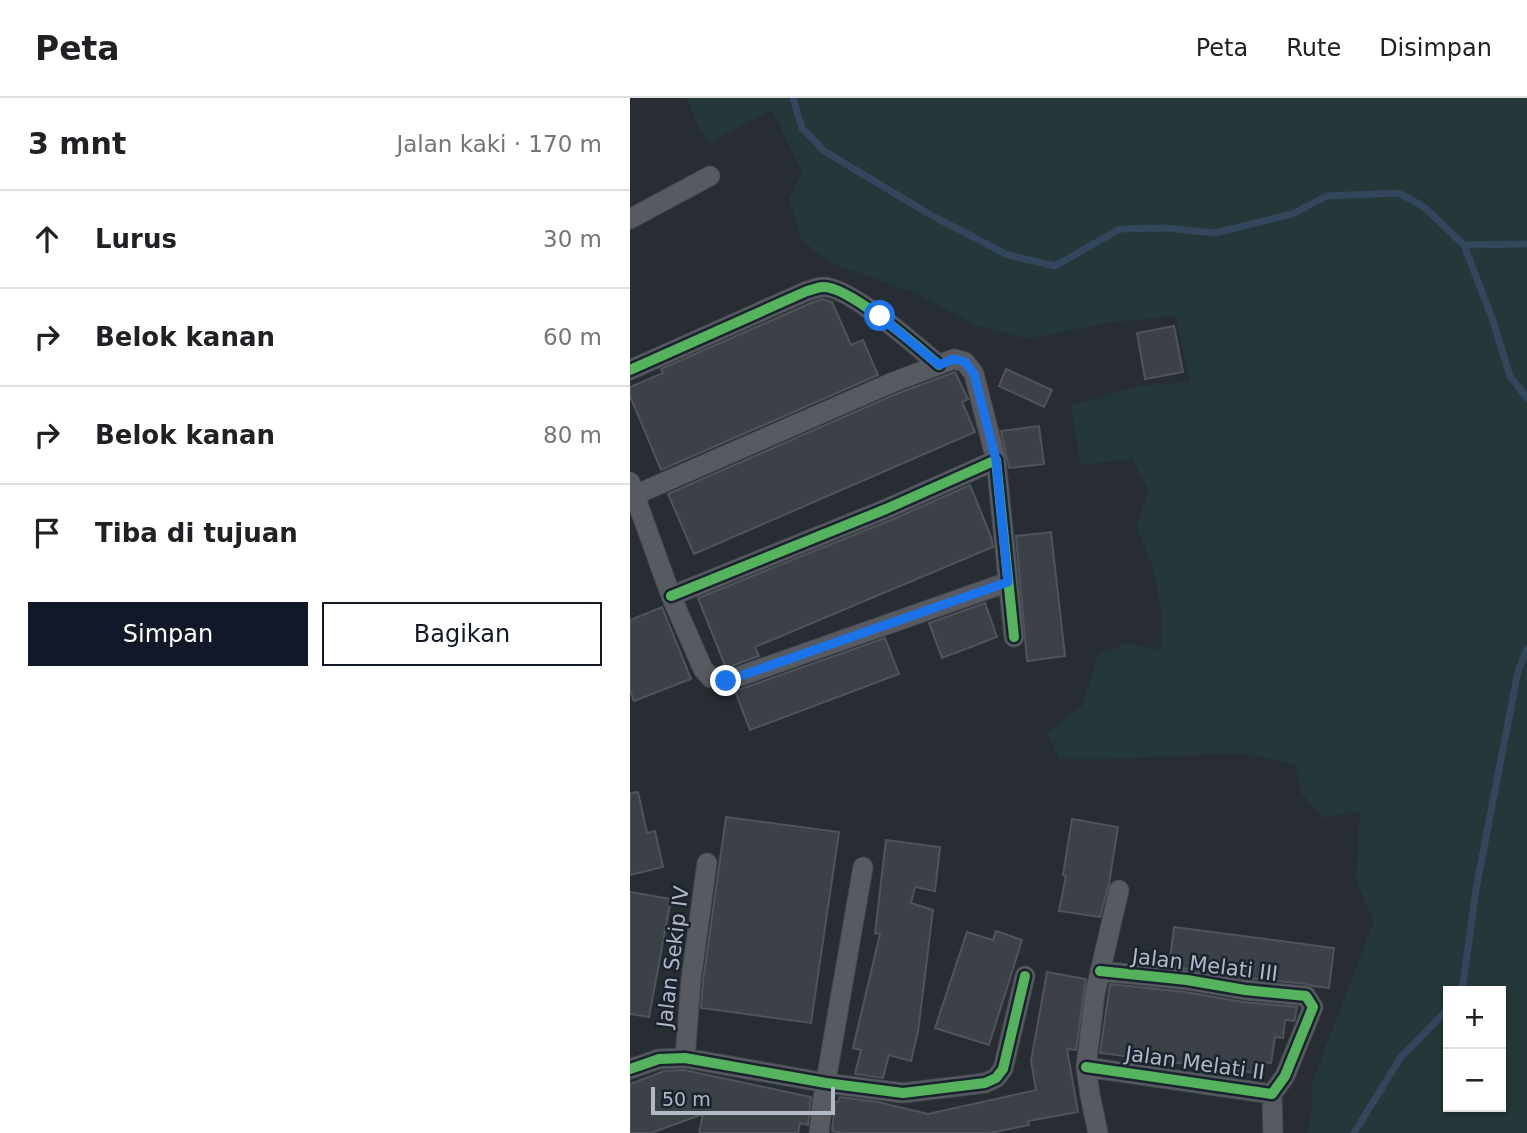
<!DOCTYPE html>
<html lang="id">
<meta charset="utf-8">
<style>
body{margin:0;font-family:"DejaVu Sans",sans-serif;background:#f2f2f2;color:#202124}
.controls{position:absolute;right:21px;bottom:21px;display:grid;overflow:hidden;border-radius:0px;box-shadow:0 2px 5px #0004}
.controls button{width:63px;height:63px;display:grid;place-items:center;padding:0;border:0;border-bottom:2px solid #e0e0e0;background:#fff;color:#202124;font:35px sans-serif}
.scale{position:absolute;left:21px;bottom:18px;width:184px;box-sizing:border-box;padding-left:7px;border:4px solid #b0b9c5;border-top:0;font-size:19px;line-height:24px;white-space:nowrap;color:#b0b9c5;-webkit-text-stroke:5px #1a232e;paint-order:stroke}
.stop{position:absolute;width:21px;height:21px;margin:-16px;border:5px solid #1a73e8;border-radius:50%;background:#fff}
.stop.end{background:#1a73e8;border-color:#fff;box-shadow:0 2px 7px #0008}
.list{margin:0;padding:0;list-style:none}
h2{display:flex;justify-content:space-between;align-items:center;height:91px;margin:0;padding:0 28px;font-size:30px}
h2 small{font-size:23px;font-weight:400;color:#757577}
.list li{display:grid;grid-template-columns:46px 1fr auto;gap:21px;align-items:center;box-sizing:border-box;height:98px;padding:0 28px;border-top:2px solid #e0e0e0}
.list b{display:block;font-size:26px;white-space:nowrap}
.list em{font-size:23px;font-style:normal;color:#757577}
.actions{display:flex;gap:14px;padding:21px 28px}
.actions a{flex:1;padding:16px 0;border:2px solid #111827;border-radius:0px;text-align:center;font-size:24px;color:#111827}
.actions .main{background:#111827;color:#fff}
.icon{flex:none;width:38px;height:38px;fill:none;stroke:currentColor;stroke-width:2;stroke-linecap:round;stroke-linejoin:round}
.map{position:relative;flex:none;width:897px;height:1035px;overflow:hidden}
header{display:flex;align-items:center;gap:42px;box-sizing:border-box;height:98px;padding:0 35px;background:#fff;border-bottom:2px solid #e0e0e0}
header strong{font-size:33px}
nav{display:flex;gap:38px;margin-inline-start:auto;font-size:24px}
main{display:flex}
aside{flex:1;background:#fff}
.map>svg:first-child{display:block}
.green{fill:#243739;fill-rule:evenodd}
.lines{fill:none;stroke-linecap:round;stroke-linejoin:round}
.stream{stroke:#34465c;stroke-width:7}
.building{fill:#3c4147;stroke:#4f545b;stroke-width:2}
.minor-casing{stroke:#45494e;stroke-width:21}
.minor{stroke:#575b61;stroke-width:19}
.cycleway-casing{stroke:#1a232e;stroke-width:15}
.cycleway{stroke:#56b35d;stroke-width:10}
.route{stroke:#1a73e8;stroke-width:9}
.labels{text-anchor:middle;stroke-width:5;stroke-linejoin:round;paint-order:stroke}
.street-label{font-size:21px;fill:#b0b9c5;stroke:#1a232e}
</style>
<header>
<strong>Peta</strong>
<nav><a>Peta</a><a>Rute</a><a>Disimpan</a></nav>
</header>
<main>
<aside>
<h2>3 mnt<small>Jalan kaki · 170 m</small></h2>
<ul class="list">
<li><svg class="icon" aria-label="ahead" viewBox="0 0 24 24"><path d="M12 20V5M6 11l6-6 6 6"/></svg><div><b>Lurus</b></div><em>30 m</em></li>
<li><svg class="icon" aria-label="right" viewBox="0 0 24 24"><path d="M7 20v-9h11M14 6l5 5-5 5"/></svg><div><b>Belok kanan</b></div><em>60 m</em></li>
<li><svg class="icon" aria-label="right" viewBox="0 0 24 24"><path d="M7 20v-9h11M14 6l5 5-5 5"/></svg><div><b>Belok kanan</b></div><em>80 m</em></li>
<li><svg class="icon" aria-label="arrive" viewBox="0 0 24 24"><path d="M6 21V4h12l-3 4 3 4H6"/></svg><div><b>Tiba di tujuan</b></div></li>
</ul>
<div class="actions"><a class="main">Simpan</a><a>Bagikan</a></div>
</aside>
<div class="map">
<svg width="897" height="1035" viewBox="0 0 897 1035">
<rect width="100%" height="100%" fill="#272d33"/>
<path class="green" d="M57 0H897V1035H677L682 1014 681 987 744 823 726 782 730 713 693 720 671 695 665 667 613 655 481 661H429L417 635 452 608 468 556 498 545 531 552 532 516 523 469 506 429 519 393 502 361 451 367 440 308 507 288 560 284 546 218 477 225 397 241 347 228 290 197 198 164 171 141 159 102 172 74 142 12 79 45 64 19ZM818 893H871V1009H818Z"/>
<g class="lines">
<path class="stream" d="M163 0 172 30 194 53 299 116 378 157 425 168 490 131 535 130 585 135 662 116 697 98 769 95 794 109 834 147 862 220 880 278 897 300
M834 147 897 146
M829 893 833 886 846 791 888 573 897 551
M724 1035 771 959 818 911"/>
</g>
<path class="building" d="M192 201 202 204 221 247 233 242 248 277 31 372 0 298V289L33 275 31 271 181 205Z
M544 228 553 274 515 281 507 235Z
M376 271 422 292 414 309 369 288Z
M325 274 338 301 332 304 345 334 64 456 38 396 266 296Z
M409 328 414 366 379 370 371 333Z
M340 387 361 439 363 449 125 549 129 558 96 570 68 500 261 422Z
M421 434 435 558 397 563 386 438Z
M355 505 367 539 312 560 299 525Z
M32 509 61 581 4 603 0 592V522Z
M255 540 269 576 120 632 105 593Z
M8 694 17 735 25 733 33 769 0 777V695Z
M96 719 209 734 181 925 71 910 73 883Z
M442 721 488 729 479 786 470 819 429 813 436 778 433 777Z
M256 742 310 749 305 793 285 789 281 805 303 812 288 934 281 963 259 957 253 980 225 976 231 952 223 950 250 836 245 835Z
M0 794 41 801 19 919 0 916Z
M544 829 704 850 699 890 683 888 677 886 617 880 539 868Z
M366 833 392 842 359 947 305 930 337 834 363 842Z
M417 874 456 881 446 952 437 951 448 1014 398 1023 399 1027 360 1035H212L202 1033 205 1004H208L210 999 248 1004 298 1016 406 992 401 963Z
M480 886 555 894 613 904 667 909 665 920 664 923 655 922 653 940 645 939 641 965 627 964 626 975 470 955Z
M54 972 181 999 178 1027 170 1025 168 1035H69L73 1016 21 1035H0V986L34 973Z"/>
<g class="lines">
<g class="minor-casing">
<path id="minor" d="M0 121 80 78
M0 272 177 193C182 192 188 189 193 189 219 188 288 249 309 267
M0 384 41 498 73 571 81 580 96 583 378 484
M5 397 261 285 324 261 335 264 344 276 366 362
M41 498 256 411 366 362 384 539
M55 960 61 882 77 765
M456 969 642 996 655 978 683 909 676 898 615 892 557 882 470 873
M0 971 29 961 55 960 196 985 273 995 355 985 366 980 373 971 395 878
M642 996 643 1035
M189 1035 193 1000 233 769
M468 1035 460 997 456 969 465 896 489 792"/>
</g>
<use href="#minor" class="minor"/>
<g class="cycleway-casing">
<path id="cycleway" d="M0 272 177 193C182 192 188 189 193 189 219 188 288 249 309 267
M41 498 256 411 366 362 384 539
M456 969 642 996 655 978 683 909 676 898 615 892 557 882 470 873
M0 971 29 961 55 960 196 985 273 995 355 985 366 980 373 971 395 878"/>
</g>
<use href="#cycleway" class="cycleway"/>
</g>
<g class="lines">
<path class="route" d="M96 583 378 484 366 362 344 276 335 264 324 261 309 267 250 218"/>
</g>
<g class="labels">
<g class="street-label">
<text transform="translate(43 859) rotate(-83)" y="7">Jalan Sekip IV</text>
<text transform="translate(575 867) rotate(7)" y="7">Jalan Melati III</text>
<text transform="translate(565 965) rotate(8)" y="7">Jalan Melati II</text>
</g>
</g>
</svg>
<div class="controls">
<button>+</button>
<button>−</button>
</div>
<div class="scale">50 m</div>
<div class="stop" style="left:250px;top:218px"></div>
<div class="stop end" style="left:96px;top:583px"></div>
</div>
</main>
